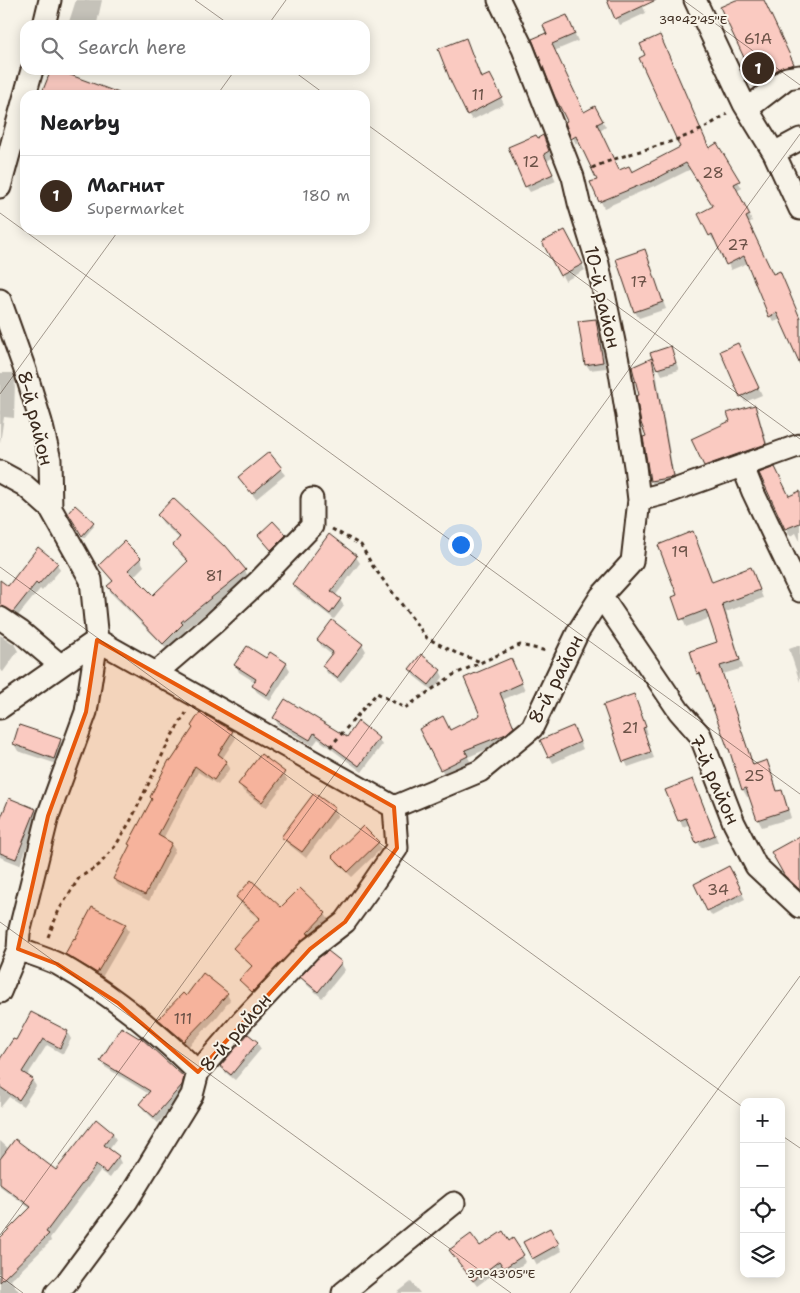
<!DOCTYPE html>
<meta charset="utf-8">
<style>
body{margin:0;font-family:"Shantell Sans",sans-serif;background:#f6f6f6;color:#202124}
.controls{position:absolute;right:15px;bottom:15px;display:grid;overflow:hidden;border-radius:10px;box-shadow:0 2px 12px #0003}
.controls button{width:45px;height:45px;display:grid;place-items:center;padding:0;border:0;border-bottom:1px solid #e0e0e0;background:#fff;color:#202124;font:25px sans-serif}
.you{position:absolute;left:460px;top:544px;width:18px;height:18px;margin:-12px;border:4px solid #fff;border-radius:50%;background:#1a73e8;box-shadow:0 0 0 8px #1a73e833}
.badge{display:grid;place-items:center;width:32px;height:32px;border-radius:50%;background:#3b2a1e;color:#fff;font-size:16px;font-weight:700}
.pin{position:absolute;translate:-50% -50%;border:2px solid #fff;box-shadow:0 1px 5px #0006}
.list{margin:0;padding:0;list-style:none}
h2{display:flex;justify-content:space-between;align-items:center;height:65px;margin:0;padding:0 20px;font-size:21px}
h2 small{font-size:16px;font-weight:400;color:#757577}
.list li{display:grid;grid-template-columns:32px 1fr auto;gap:15px;align-items:center;box-sizing:border-box;height:80px;padding:0 20px;border-top:1px solid #e0e0e0}
.list b{display:block;font-size:19px;white-space:nowrap}
.list p{margin:0;font-size:16px;white-space:nowrap;color:#757577}
.list em{font-size:16px;font-style:normal;color:#757577}
.icon{flex:none;width:28px;height:28px;fill:none;stroke:currentColor;stroke-width:2;stroke-linecap:round;stroke-linejoin:round}
.map{position:relative;flex:none;width:800px;height:1293px;overflow:hidden}
.search{position:absolute;background:#fff;box-shadow:0 2px 12px #0003;left:20px;top:20px;width:350px;height:55px;display:flex;align-items:center;gap:12px;box-sizing:border-box;padding:0 18px;border-radius:15px;color:#757577;font-size:19px}
.panel{position:absolute;background:#fff;box-shadow:0 2px 12px #0003;left:20px;top:90px;width:350px;height:145px;border-radius:15px}
.map>svg:first-child{display:block}
.shadow{fill:#0003}
.building{fill:#facac1;stroke:#3b2a1e}
.lines{fill:none;stroke-linecap:round;stroke-linejoin:round}
.minor-casing{stroke:#3b2a1e;stroke-width:25}
.path{stroke:#3b2a1e;stroke-width:3;stroke-dasharray:4 4;stroke-linecap:butt}
.minor{stroke:#f7f3e8;stroke-width:21}
.marked{fill:#e8590c;fill-opacity:0.2;stroke:#e8590c;stroke-width:4;stroke-linejoin:round}
.ticks{fill:none;stroke:#3b2a1e;stroke-width:1;stroke-opacity:0.45}
.labels{text-anchor:middle;stroke-width:4;stroke-linejoin:round;paint-order:stroke}
.number-label{font-size:16px;fill:#6b5247}
.street-label{font-size:19px;fill:#3b2a1e;stroke:#f7f3e8}
.ticks-label{font-size:12px;text-anchor:middle;fill:#3b2a1e;stroke:#f7f3e8;stroke-width:4;stroke-linejoin:round;paint-order:stroke}
</style>
<div class="map">
<svg width="800" height="1293" viewBox="0 0 800 1293">
<rect width="100%" height="100%" fill="#f7f3e8"/>
<filter id="ink" filterUnits="userSpaceOnUse"><feTurbulence type="fractalNoise" baseFrequency=".02" numOctaves="2"/><feDisplacementMap in="SourceGraphic" scale="10" xChannelSelector="R" yChannelSelector="G"/><feConvolveMatrix kernelMatrix="1 2 1 2 8 2 1 2 1" color-interpolation-filters="sRGB"/></filter>
<g filter="url(#ink)">
<path class="shadow" d="M76 0H102L97 23 104 25H68Z
M640 0 646 13 620 25 608 1Z
M739 0H763L799 74 764 94 722 8Z
M570 23 578 41 554 51 584 113 594 107 606 127 600 131 619 171 632 173 709 149 716 145 742 188 737 191 752 221 749 223 773 276 800 322V361L781 319 774 322 770 316 748 263 731 270 716 240 714 241 710 235 714 207 691 169 655 187 654 186 604 208 592 183 599 180 580 142 576 144 573 138 567 123 569 122 549 40Z
M469 46 482 79 492 80 504 104 472 120 468 114Z
M543 137 552 158 547 161 556 181 530 192 526 186 537 140Z
M565 231 585 270 565 281 544 242Z
M644 251 666 309 639 318 635 312Z
M596 320 600 326 606 368 590 370 586 364Z
M670 347 679 370 662 375 658 367Z
M742 351 762 395 745 402 741 396Z
M651 360 655 366 675 483 655 487 651 481 648 437 640 396Z
M0 373H12L15 380 14 418 4 417 0 443Z
M754 406 758 413 769 450 709 472 705 466 731 422Z
M269 454 285 475 256 499 240 478Z
M761 474 789 497 800 501V541L796 533 790 536Z
M69 513 93 523 94 526 84 538Z
M158 515 245 571 249 578 185 630 186 632 168 650 112 594 108 587 113 582 100 565 140 559 144 566 133 577 153 597 188 562 179 553 174 545 180 539 163 523Z
M285 535 287 538 274 552 261 538Z
M696 540 713 583 751 568 763 598 726 612 743 668 723 674 754 766 767 762 771 769 778 792 781 791 785 798 791 818 762 827 758 820 750 796 747 797 743 790 732 754 704 680H702L698 673 719 643 710 618 686 627 674 598 679 596Z
M356 557 360 563 335 596 340 600 344 606 334 619 297 591 293 584Z
M57 564 60 570 42 591 40 589 17 617 0 610V582L8 588Z
M0 635 14 644 18 651 3 672 0 670Z
M318 640 362 644 366 651 341 683 327 673 324 666 332 655 322 647Z
M800 645V682L789 649Z
M267 660 286 664 290 670 270 701 257 692 253 686 255 682 239 672 236 665Z
M514 666 525 690 502 700 517 734 509 740 468 757 471 763 445 776 421 729 450 731 482 716Z
M410 670 440 671 443 677 433 691 414 676Z
M633 695 648 734 645 735 654 758 628 767 625 761Z
M275 718 347 738H378L382 745 362 772 318 739 313 746 278 725Z
M232 732 236 738 222 759 226 762 230 768 218 785 198 772 163 839 171 844 175 850 149 901 118 885 114 879 131 846 129 844 171 762Z
M576 733 583 749 553 763 549 756Z
M60 740 63 746 57 764 18 751 14 744Z
M284 773 287 780 266 808 243 791 240 784Z
M696 786 718 842 701 848 690 824 683 827 667 790Z
M334 809 338 815 306 858 287 843 283 837Z
M35 810 39 816 20 865 0 857V824Z
M800 838V888L798 890 789 881 773 852Z
M378 842 381 849 352 877 337 863 334 856Z
M732 874 745 899 712 916 708 910Z
M238 897 281 909 325 914 329 920 257 997 245 986 241 980 253 967 238 954 235 948 260 920 241 904Z
M125 925 129 931 101 979 70 960 66 954 76 941Z
M341 963 345 970 322 998 306 984 302 978Z
M227 994 230 1000 217 1017 188 1047 163 1025 159 1019 186 998Z
M67 1032 71 1039 63 1054 47 1045 27 1076 32 1080 36 1086 23 1106 9 1097 0 1108V1061L14 1041Z
M248 1035 257 1043 261 1049 235 1080 225 1072 222 1066Z
M102 1061 183 1078 187 1085 185 1092 158 1123 144 1110 140 1104 149 1094 105 1067Z
M113 1134 116 1140 109 1150 118 1157 121 1163 110 1178 100 1171 50 1238 51 1241 11 1280 20 1293H0V1239L31 1209 0 1186V1141L9 1149 57 1172Z
M550 1229 562 1251 537 1265 525 1243Z
M509 1242 523 1256 526 1262 509 1274 504 1266 477 1286 455 1257 480 1247Z
M411 1282 420 1293H397Z"/>
<path class="building" d="M607 0H656L615 19Z
M736 0H764L794 64 780 68 757 85 720 7Z
M567 15 575 34 552 44 584 112 595 106 603 121 597 124 619 170 629 166 632 172 680 147 639 58 645 55 640 44 660 35 709 148 717 143 740 181 734 184 750 215 746 217 773 274 780 271 800 318V364L777 313 769 317 744 256 726 265 712 234 709 236 698 214 713 206 686 163 650 182V181L599 202 590 182 597 180 576 136 571 139 565 122 567 121 555 97 532 39 546 33 547 35 543 25Z
M466 38 481 78 490 74 502 97 467 115 451 82 438 49Z
M51 70H57L119 93V95H41Z
M536 135 538 138 543 135 549 151 544 154 553 174 525 187 508 147Z
M565 230 583 264 560 276 542 242Z
M645 249 663 302 634 312 616 259Z
M596 319 603 362 585 365 578 321Z
M738 343 759 388 740 397 720 351Z
M671 346 676 363 657 369 650 353Z
M652 358 673 477 650 481 643 437 646 436 641 423 636 396 639 395 632 367Z
M755 405 766 444 704 466 691 439 730 421 727 413Z
M269 452 282 468 252 494 238 477Z
M775 467 789 496 800 491V523L785 529 759 473Z
M173 498 224 546 225 545 246 570 181 622 183 624 163 644 107 586 113 581 99 565 124 541 141 558 128 570 153 595 188 561 173 545 180 537 157 515Z
M75 505 94 522 82 536 68 513Z
M273 521 286 535 271 550 258 535Z
M693 531 712 582 751 567 760 590 722 604 740 660 720 666 753 765 767 760 777 791 782 790 788 810 757 820 746 788 742 790 729 749H728L700 673 697 674 690 651 717 642 706 610 680 620 672 597 677 595 658 545Z
M329 534 357 556 331 591 341 599 330 614 292 584Z
M38 547 58 563 38 585 36 583 13 612 0 606V580L8 586Z
M332 620 363 644 337 678 322 666 333 652 317 640Z
M247 646 266 658 270 652 287 663 267 695 252 686 256 679 234 665Z
M421 654 441 670 429 685 409 669Z
M511 658 522 683 500 693 514 727 506 734 465 750 468 756 440 770 419 729 443 716 450 730 480 715 464 678Z
M634 694 646 727 643 728 651 752 623 762 603 705Z
M285 699 347 737 358 721 379 738 359 766 314 733 310 740 273 718Z
M200 712 233 731 218 754 227 761 214 780 195 766 158 835 172 843 145 895 113 879 130 845 128 844 152 799 150 797 169 760 171 761 193 728 191 726Z
M19 725 61 739 54 759 13 744Z
M573 726 580 742 548 757 540 740Z
M261 754 285 772 262 802 238 784Z
M693 779 715 835 696 843 686 818 678 821 665 790Z
M314 793 335 808 302 852 281 837Z
M9 798 36 809 16 859 0 853V820Z
M363 826 379 842 348 872 332 856Z
M800 836V890L784 875 771 852Z
M729 866 743 893 707 911 694 884Z
M251 880 281 907 300 888 326 913 307 933 309 934 252 992 239 980 252 966 233 948 260 918 236 897Z
M92 907 126 924 97 973 65 954 74 938 75 939Z
M328 951 342 962 318 992 300 977 318 958Z
M203 973 228 993 213 1011 184 1041 158 1019 183 993 186 996Z
M31 1012 68 1031 60 1048 43 1039 22 1072 33 1079 19 1100 0 1087V1059L13 1039 16 1040Z
M121 1027 139 1038 140 1037 184 1077 182 1085 154 1117 139 1104 150 1091 100 1061Z
M248 1034 258 1042 231 1075 220 1066Z
M96 1119 113 1133 104 1145 119 1156 106 1173 96 1165 46 1232 49 1234 0 1282V1238L31 1207 0 1184V1159L15 1139 56 1170Z
M550 1228 559 1244 532 1259 523 1242Z
M503 1231 509 1241 513 1238 524 1255 504 1268 499 1261 473 1281 449 1250 471 1234 480 1246Z"/>
<g class="lines">
<g class="minor-casing">
<path id="minor" d="M695 0 744 104 774 153 800 209
M44 25 50 0
M25 95 32 70
M747 109 787 78 800 76
M774 153 800 139
M0 187 25 95
M0 300 25 370 41 422 50 460 51 509 91 580 97 640 0 708
M743 467 753 492 800 591
M0 472 24 485 51 509
M639 500 666 493 800 445
M601 596 679 711 700 735 734 823 756 866 800 907
M0 618 21 632 60 665
M156 673 214 623 257 583 312 526V499
M18 949C31 954 45 958 58 964 110 993 156 1031 198 1072
M0 992 18 949 19 933 48 816 86 712 97 640 394 807 480 771 532 728 578 632 601 596 632 562 639 500 635 466 619 366 598 264 579 203 573 177 523 49 499 0
M56 1293 66 1283 127 1201 192 1095 198 1072 244 1019 310 949 345 922 371 886 397 848 394 807
M343 1293 454 1203"/>
</g>
<path class="path" d="M592 168C625 153 662 147 696 132 707 127 717 120 727 114
M332 529 361 545 372 565 427 638 456 653 481 662
M330 747 377 693 405 708 453 675 520 645 547 651
M48 937 59 910 79 878 99 865 116 845 131 820 171 737 186 713"/>
<use href="#minor" class="minor"/>
</g>
</g>
<path class="marked" d="M97 640 394 807 397 848 345 922 310 949 198 1072 118 1003 57 964 18 949 48 816 86 712Z"/>
<path class="ticks" d="M195 0 230 25M683 0 800 85M268 25 286 0M292 70 326 95M217 95 235 70M365 123 800 439M0 213 800 794M0 394 119 230M0 567 744 1108M0 922 511 1293M781 1135 800 1148M0 1235 800 134M0 1276 23 1293M570 1293 800 976"/>
<g class="labels">
<g class="number-label">
<text x="758" y="44">61А</text>
<text x="478" y="100">11</text>
<text x="531" y="167">12</text>
<text x="713" y="178">28</text>
<text x="738" y="250">27</text>
<text x="639" y="287">17</text>
<text x="680" y="557">19</text>
<text x="214" y="581">81</text>
<text x="630" y="733">21</text>
<text x="754" y="781">25</text>
<text x="718" y="895">34</text>
<text x="183" y="1024">111</text>
</g>
<g class="street-label">
<text transform="translate(603 297) rotate(77)" y="7">10-й район</text>
<text transform="translate(36 418) rotate(76)" y="7">8-й район</text>
<text transform="translate(555 679) rotate(-63)" y="7">8-й район</text>
<text transform="translate(715 779) rotate(66)" y="7">7-й район</text>
<text transform="translate(235 1032) rotate(-49)" y="7">8-й район</text>
</g>
</g>
<g class="ticks-label">
<text x="693" y="24">39°42'45"E</text>
<text x="501" y="1278">39°43'05"E</text>
</g>
</svg>
<div class="controls">
<button>+</button>
<button>−</button>
<button><svg class="icon" aria-label="locate" viewBox="0 0 24 24"><circle cx="12" cy="12" r="6"/><path d="M12 2v4M12 18v4M2 12h4M18 12h4"/></svg></button>
<button><svg class="icon" aria-label="layers" viewBox="0 0 24 24"><path d="M12 4l9 5-9 5-9-5zM3 14l9 5 9-5"/></svg></button>
</div>
<div class="you"></div>
<div class="pin badge" style="left:758px;top:68px">1</div>
<div class="search"><svg class="icon" aria-label="search" viewBox="0 0 24 24"><circle cx="10" cy="10" r="6"/><path d="M15 15l6 6"/></svg>Search here</div>
<section class="panel">
<h2>Nearby<small></small></h2>
<ul class="list">
<li><span class="badge">1</span><div><b>Магнит</b><p>Supermarket</p></div><em>180 m</em></li>
</ul>
</section>
</div>
